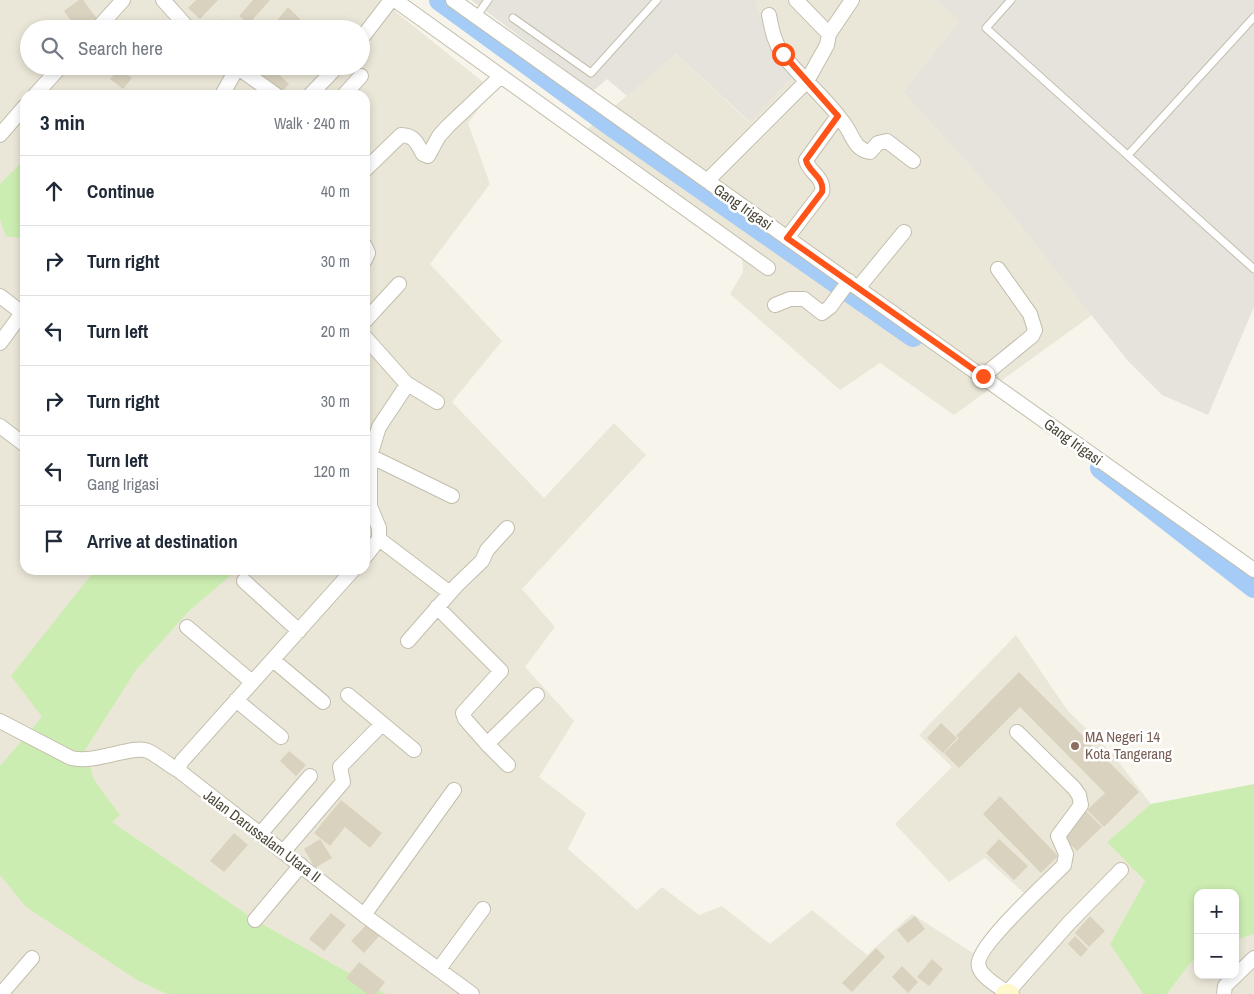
<!DOCTYPE html>
<meta charset="utf-8">
<style>
body{margin:0;font-family:"Archivo Narrow",sans-serif;background:#f2f2f3;color:#1f2937}
.controls{position:absolute;right:15px;bottom:15px;display:grid;overflow:hidden;border-radius:10px;box-shadow:0 2px 8px #0003}
.controls button{width:45px;height:45px;display:grid;place-items:center;padding:0;border:0;border-bottom:1px solid #e0e1e3;background:#fff;color:#1f2937;font:25px sans-serif}
.stop{position:absolute;width:15px;height:15px;margin:-11px;border:4px solid #ff5419;border-radius:50%;background:#fff}
.stop.end{background:#ff5419;border-color:#fff;box-shadow:0 1px 5px #0008}
.list{margin:0;padding:0;list-style:none}
h2{display:flex;justify-content:space-between;align-items:center;height:65px;margin:0;padding:0 20px;font-size:21px}
h2 small{font-size:16px;font-weight:400;color:#747a83}
.list li{display:grid;grid-template-columns:32px 1fr auto;gap:15px;align-items:center;box-sizing:border-box;height:70px;padding:0 20px;border-top:1px solid #e0e1e3}
.list b{display:block;font-size:19px;white-space:nowrap}
.list p{margin:0;font-size:16px;white-space:nowrap;color:#747a83}
.list em{font-size:16px;font-style:normal;color:#747a83}
.icon{flex:none;width:28px;height:28px;fill:none;stroke:currentColor;stroke-width:2;stroke-linecap:round;stroke-linejoin:round}
.map{position:relative;flex:none;width:1254px;height:994px;overflow:hidden}
.search{position:absolute;background:#fff;box-shadow:0 2px 8px #0003;left:20px;top:20px;width:350px;height:55px;display:flex;align-items:center;gap:12px;box-sizing:border-box;padding:0 18px;border-radius:28px;color:#747a83;font-size:19px}
.panel{position:absolute;background:#fff;box-shadow:0 2px 8px #0003;left:20px;top:90px;width:350px;height:485px;border-radius:15px}
.map>svg:first-child{display:block}
.residential{fill:#ebe7d8;fill-rule:evenodd}
.industrial{fill:#e6e3dc}
.green{fill:#ccedb1}
.lines{fill:none;stroke-linecap:round;stroke-linejoin:round}
.river{stroke:#a4ccf6;stroke-width:22}
.building{fill:#d9d2bf}
.lane-casing{stroke:#c3beac;stroke-width:9}
.street-casing{stroke:#c3beac;stroke-width:16}
.secondary-casing{stroke:#dacf98;stroke-width:22}
.lane{stroke:#fff;stroke-width:7}
.street{stroke:#fff;stroke-width:14}
.secondary{stroke:#fff8cc;stroke-width:20}
.route{stroke:#ff5419;stroke-width:6}
.education-dot{fill:#8d6e63;stroke:#fff;stroke-width:2}
.labels{text-anchor:middle;stroke-width:5;stroke-linejoin:round;paint-order:stroke}
.street-label{font-size:15px;fill:#4c4638;stroke:#fff}
.education-label{font-size:15px;fill:#785e54;stroke:#fff;text-anchor:start}
</style>
<div class="map">
<svg width="1254" height="994" viewBox="0 0 1254 994">
<rect width="100%" height="100%" fill="#f6f4eb"/>
<path class="residential" d="M0 0H381L493 90 468 123 490 184 430 264 502 341 452 402 544 498 614 423 646 455 522 589 555 627 525 667 574 721 539 777 586 813 568 849 637 910 662 887 699 915 722 906 770 944 812 910 867 955 912 914 973 953 1024 893 985 858 949 882 895 824 952 767 919 735 1016 635 1068 711 1111 752 1151 804 1107 842 1145 881 1110 944 1143 994H0ZM29 29H361V66H29ZM25 95H365V570H25Z
M756 0H936L959 21 903 92 995 194 1092 315 954 415 880 363 840 390 730 294 743 272 742 258 578 137 676 54 749 122 792 78 766 37Z
M1254 934V994H1167L1191 962 1198 958V975H1235V940Z"/>
<path class="industrial" d="M471 0H756L766 37 792 78 750 122 676 54 627 96 607 79 593 91Z
M936 0H1254V307L1208 415 1162 395 1128 361 995 194 903 92 959 21Z"/>
<path class="green" d="M25 159V239L6 236 0 220V184Z
M95 570H237L189 611 136 670 85 750 94 780 120 815 112 822 255 920 386 994H167L137 980 26 907 0 875V766L42 717 11 676Z
M1254 784V934L1235 940V893H1198V958L1191 962 1167 994H1143L1110 944 1145 881 1107 842 1151 804Z"/>
<g class="lines">
<path class="river" d="M440 0 615 128 913 336
M1101 468 1254 587"/>
</g>
<path class="building" d="M79 0H83L98 20 85 29H77L64 11Z
M196 0H218L200 19 188 8Z
M253 0H270L249 24 239 16Z
M288 7 303 22 297 29H270Z
M222 19 234 29H214Z
M270 66 289 84 279 95 260 78Z
M119 68 132 78 123 89 110 79Z
M1019 672 1139 792 1104 827 1087 810 1105 793 1020 707 959 768 944 753 959 738 956 736Z
M941 723 957 738 943 753 927 738Z
M289 751 306 765 296 776 280 761Z
M1000 796 1058 856 1041 873 983 814Z
M341 800 382 833 370 848 345 827 330 846 314 833Z
M1085 810 1102 827 1077 851 1061 835Z
M234 833 248 845 224 872 210 861Z
M320 839 332 858 315 868 304 849Z
M999 839 1028 866 1014 880 986 853Z
M331 913 346 925 324 951 309 939Z
M915 916 925 929 908 943 897 930Z
M1090 916 1105 931 1089 947 1075 933Z
M370 921 382 933 364 953 351 941Z
M1075 936 1088 949 1081 957 1068 944Z
M876 948 885 957 852 992 842 983Z
M932 959 943 969 929 986 917 977Z
M359 962 385 982 376 994H367L346 978Z
M902 966 918 982 908 993 892 977Z"/>
<g class="lines">
<g class="lane-casing">
<path id="lane" d="M1011 0 986 28 1254 269
M476 17 488 0
M513 18 591 73 657 0
M1128 155 1254 17"/>
</g>
<g class="street-casing">
<path id="street" d="M163 0 189 29
M395 0 768 268
M453 0 1254 570
M796 0 829 34
M769 15C772 30 774 42 783 55 803 81 830 101 847 128 854 139 855 149 870 152L878 143 887 141 913 161
M97 29 123 0
M361 39 391 0
M237 67 276 95
M35 95 61 66
M222 95 236 70V66
M310 95 333 71
M344 95 361 76
M0 135 25 106
M365 170 401 135C414 135 417 143 423 154L428 156 439 136 448 126 501 76
M707 181 807 81 827 45 829 34 852 0
M787 238 822 192C825 177 808 172 806 160L838 116
M365 246 368 253 365 260
M858 288 904 232
M0 296 25 315
M775 305 790 299H804L822 313 830 307 849 281
M365 321 399 284
M365 337 406 383 405 388 379 427 370 456V506L379 528V539
M0 343 22 313
M983 376 1032 336 1035 330 1030 314 998 269
M406 383 437 402
M0 426 25 445
M370 456 452 496
M379 539 450 593
M365 557 379 539
M244 581 299 631
M437 607 501 671 463 713 465 719 487 744 537 695
M187 627 252 682
M408 641 457 585 482 561 487 550 507 528
M273 660 323 702
M348 695 414 750
M236 700 281 737
M0 721 71 758C98 764 132 744 148 751 159 756 168 765 178 770L364 915 472 994
M1017 732 1074 788 1079 795 1081 805 1058 836 1066 854 1064 865C1050 880 972 949 979 967 982 978 999 986 1007 993L1069 923 1121 870
M487 744 508 765
M178 770 182 761 353 570
M261 833 310 776
M284 851 343 782 340 767 382 724
M364 915 454 790
M255 920 301 865
M439 969 483 909
M1 994 32 958
M1224 994 1225 986 1254 958"/>
</g>
<g class="secondary-casing">
<path id="secondary" d="M1006 994H1009"/>
</g>
<use href="#lane" class="lane"/>
<use href="#street" class="street"/>
<use href="#secondary" class="secondary"/>
</g>
<g class="lines">
<path class="route" d="M783 54 838 116 806 160C808 172 825 177 822 192L787 238 983 376"/>
</g>
<circle class="education-dot" cx="1075" cy="746" r="5"/>
<g class="labels">
<g class="street-label">
<text transform="translate(743 207) rotate(35)" y="5">Gang Irigasi</text>
<text transform="translate(1073 442) rotate(36)" y="5">Gang Irigasi</text>
<text transform="translate(262 836) rotate(37)" y="5">Jalan Darussalam Utara II</text>
</g>
<g class="education-label">
<text x="1085" y="742">MA Negeri 14<tspan x="1085" dy="17">Kota Tangerang</tspan></text>
</g>
</g>
</svg>
<div class="controls">
<button>+</button>
<button>−</button>
</div>
<div class="stop" style="left:783px;top:54px"></div>
<div class="stop end" style="left:983px;top:376px"></div>
<div class="search"><svg class="icon" aria-label="search" viewBox="0 0 24 24"><circle cx="10" cy="10" r="6"/><path d="M15 15l6 6"/></svg>Search here</div>
<section class="panel">
<h2>3 min<small>Walk · 240 m</small></h2>
<ul class="list">
<li><svg class="icon" aria-label="ahead" viewBox="0 0 24 24"><path d="M12 20V5M6 11l6-6 6 6"/></svg><div><b>Continue</b></div><em>40 m</em></li>
<li><svg class="icon" aria-label="right" viewBox="0 0 24 24"><path d="M7 20v-9h11M14 6l5 5-5 5"/></svg><div><b>Turn right</b></div><em>30 m</em></li>
<li><svg class="icon" aria-label="left" viewBox="0 0 24 24"><path d="M17 20v-9H6M10 6l-5 5 5 5"/></svg><div><b>Turn left</b></div><em>20 m</em></li>
<li><svg class="icon" aria-label="right" viewBox="0 0 24 24"><path d="M7 20v-9h11M14 6l5 5-5 5"/></svg><div><b>Turn right</b></div><em>30 m</em></li>
<li><svg class="icon" aria-label="left" viewBox="0 0 24 24"><path d="M17 20v-9H6M10 6l-5 5 5 5"/></svg><div><b>Turn left</b><p>Gang Irigasi</p></div><em>120 m</em></li>
<li><svg class="icon" aria-label="arrive" viewBox="0 0 24 24"><path d="M6 21V4h12l-3 4 3 4H6"/></svg><div><b>Arrive at destination</b></div></li>
</ul>
</section>
</div>
